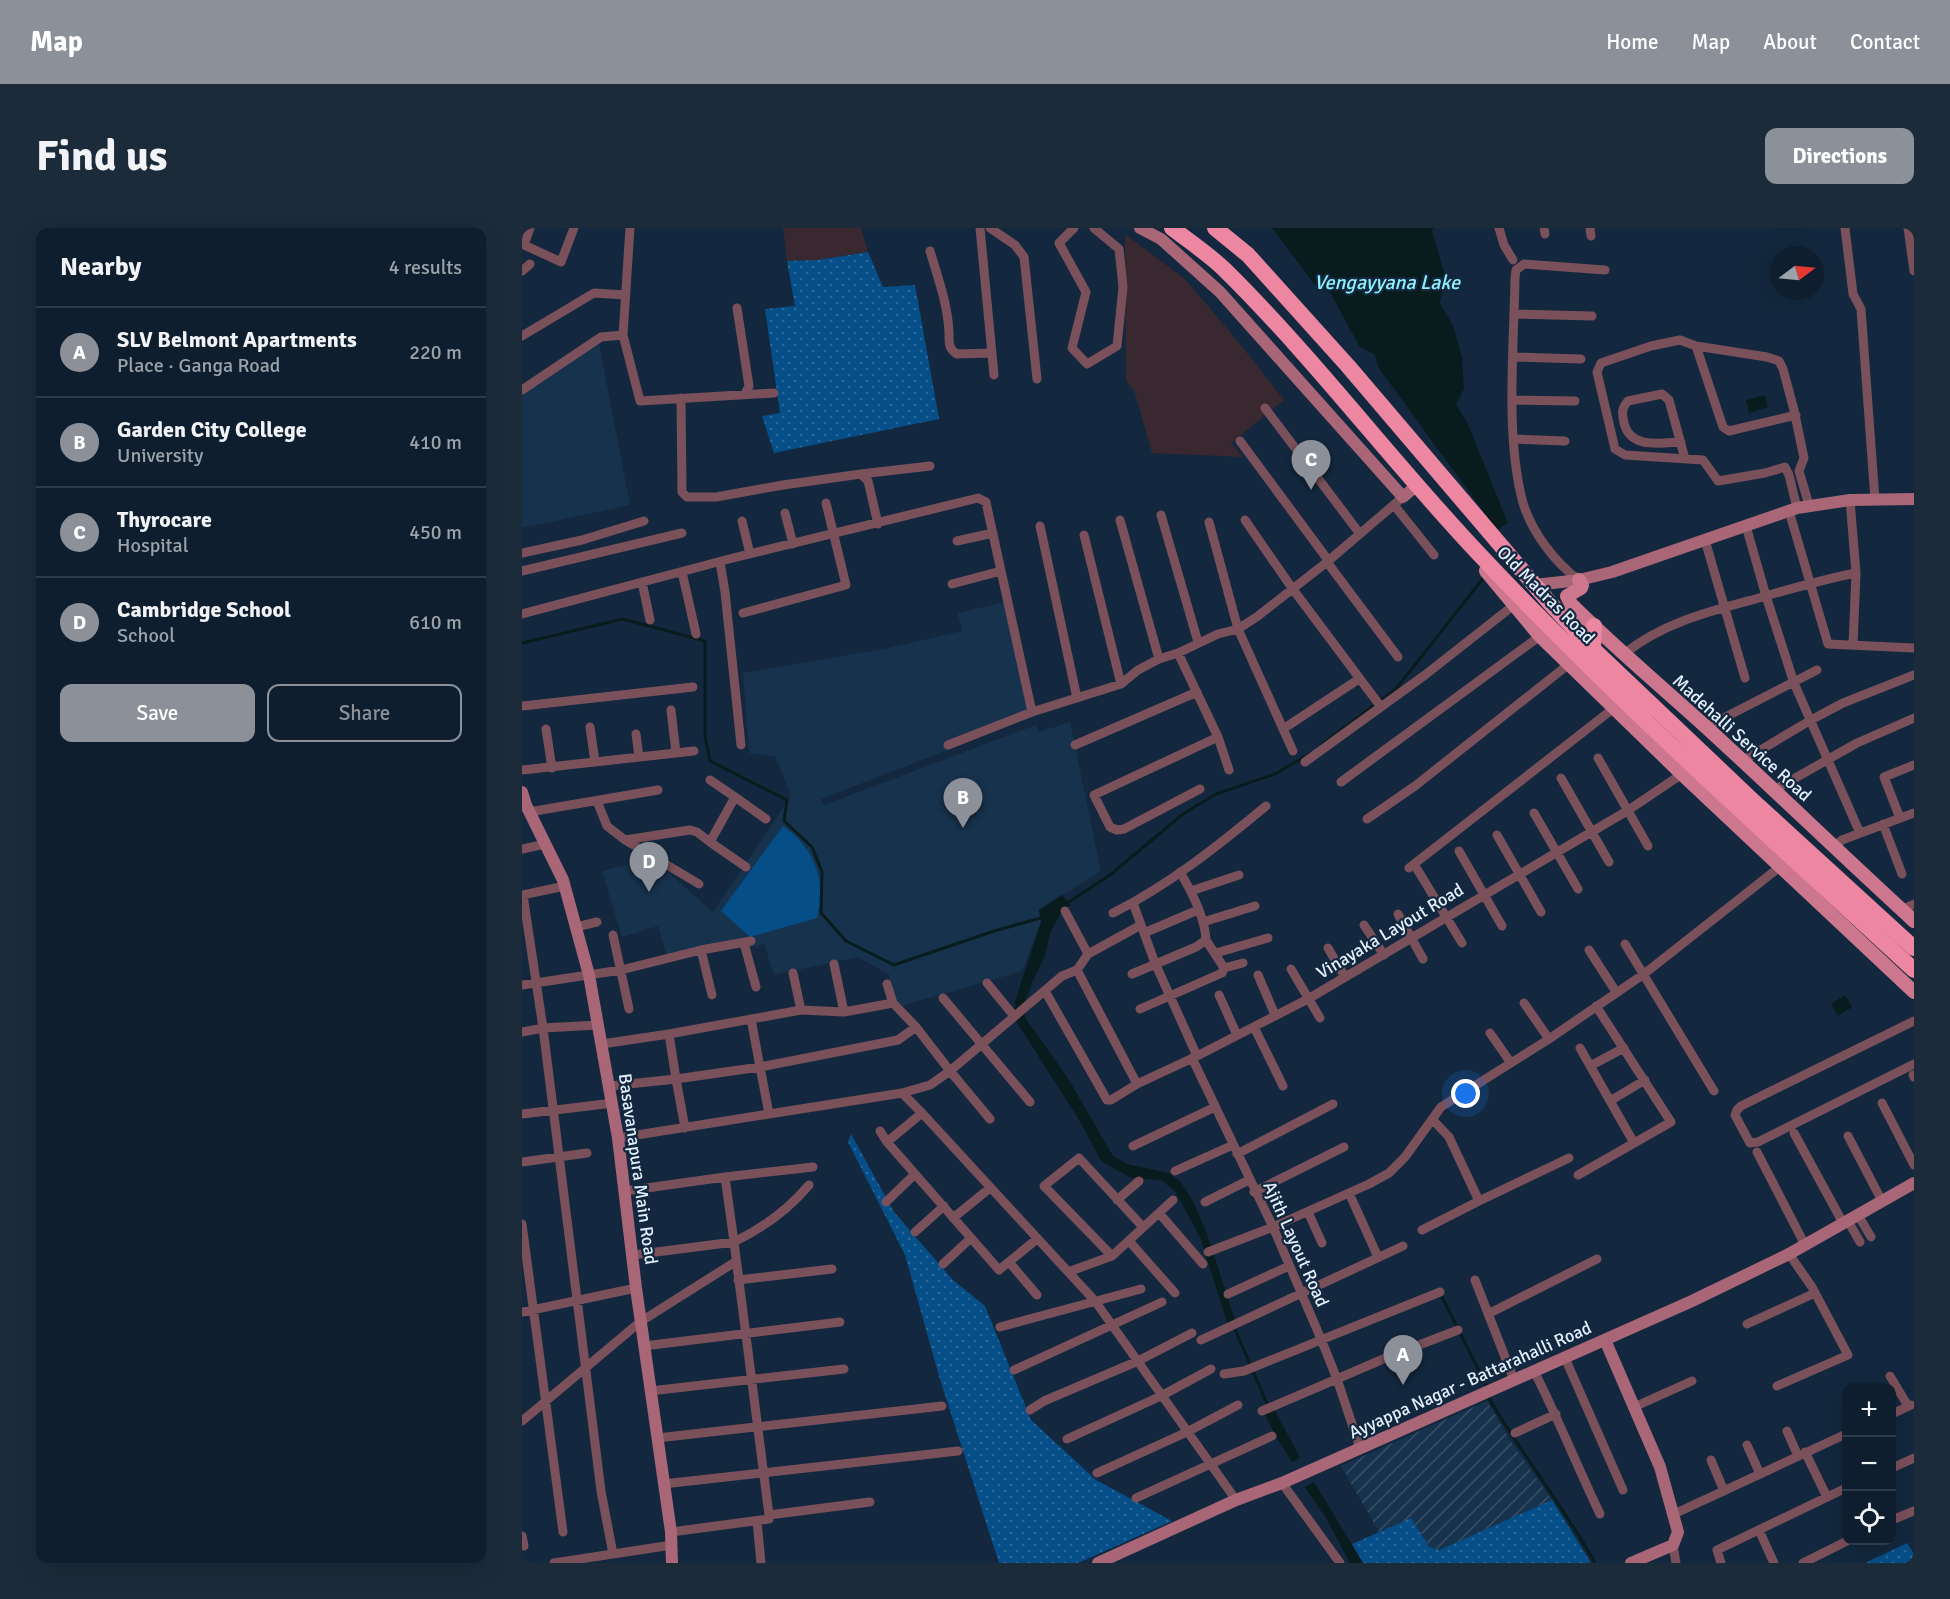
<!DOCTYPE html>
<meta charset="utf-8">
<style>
body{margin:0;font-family:Signika,sans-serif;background:#1c2b3a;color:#f1f3f6}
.controls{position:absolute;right:18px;bottom:18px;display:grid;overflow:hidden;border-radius:12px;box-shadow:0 6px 24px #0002}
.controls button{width:54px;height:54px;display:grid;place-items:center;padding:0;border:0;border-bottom:2px solid #2e3c4a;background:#0e1e2e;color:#f1f3f6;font:30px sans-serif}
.compass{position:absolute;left:1248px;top:18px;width:54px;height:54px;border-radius:50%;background:#0e1e2e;box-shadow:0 6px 24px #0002;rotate:74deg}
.you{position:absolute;left:944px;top:866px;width:21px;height:21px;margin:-15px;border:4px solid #fff;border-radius:50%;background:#1a73e8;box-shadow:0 0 0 9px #1a73e833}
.badge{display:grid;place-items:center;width:39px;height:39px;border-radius:50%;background:#8c9099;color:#fff;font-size:20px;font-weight:700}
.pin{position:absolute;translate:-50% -50px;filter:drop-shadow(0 2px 3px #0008)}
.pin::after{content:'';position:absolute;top:32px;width:21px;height:18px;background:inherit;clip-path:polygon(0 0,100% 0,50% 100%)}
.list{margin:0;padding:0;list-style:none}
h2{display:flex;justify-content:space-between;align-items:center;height:78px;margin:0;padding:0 24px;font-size:26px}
h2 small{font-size:20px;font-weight:400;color:#9ba2aa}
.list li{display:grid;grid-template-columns:39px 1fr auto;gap:18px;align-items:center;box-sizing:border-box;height:90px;padding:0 24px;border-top:2px solid #2e3c4a}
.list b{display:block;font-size:22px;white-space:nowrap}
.list p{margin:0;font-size:20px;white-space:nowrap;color:#9ba2aa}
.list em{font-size:20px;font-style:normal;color:#9ba2aa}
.actions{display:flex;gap:12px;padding:18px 24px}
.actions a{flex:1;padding:14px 0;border:2px solid #8c9099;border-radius:12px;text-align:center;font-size:21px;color:#8c9099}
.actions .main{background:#8c9099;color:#fff}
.icon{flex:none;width:33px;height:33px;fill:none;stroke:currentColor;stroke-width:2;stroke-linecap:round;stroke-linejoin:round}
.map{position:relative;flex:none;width:1392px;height:1335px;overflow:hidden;border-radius:12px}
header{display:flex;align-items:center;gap:36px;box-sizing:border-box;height:84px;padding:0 30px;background:#8c9099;color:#fff}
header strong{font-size:28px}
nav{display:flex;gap:33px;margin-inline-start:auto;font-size:21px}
.intro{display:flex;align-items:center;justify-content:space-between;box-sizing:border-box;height:144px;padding:0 36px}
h1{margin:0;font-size:42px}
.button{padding:15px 27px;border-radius:12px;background:#8c9099;color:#fff;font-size:21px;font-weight:700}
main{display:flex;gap:36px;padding:0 36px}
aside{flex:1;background:#0e1e2e;border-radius:12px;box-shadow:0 6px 24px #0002}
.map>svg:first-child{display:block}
.commercial{fill:#3a2830}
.industrial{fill:url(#industrial-furrows)}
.built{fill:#17324c}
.grass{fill:url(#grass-dots)}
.park{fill:#064e87}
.water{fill:#081c1e}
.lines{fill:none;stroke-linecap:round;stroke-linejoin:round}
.stream{stroke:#081c1e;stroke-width:3}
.street{stroke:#7a505a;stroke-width:9}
.secondary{stroke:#a86677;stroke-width:12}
.primary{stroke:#cc778d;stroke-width:14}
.highway{stroke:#ec86a1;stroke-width:16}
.labels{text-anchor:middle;stroke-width:4.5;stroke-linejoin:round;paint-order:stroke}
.street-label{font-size:18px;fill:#e3f0ff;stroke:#13283e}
.water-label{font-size:20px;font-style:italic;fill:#8ef1fc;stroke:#13283e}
</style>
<header>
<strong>Map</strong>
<nav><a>Home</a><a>Map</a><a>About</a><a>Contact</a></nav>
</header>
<div class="intro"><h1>Find us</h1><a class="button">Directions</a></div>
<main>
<aside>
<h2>Nearby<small>4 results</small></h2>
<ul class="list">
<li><span class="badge">A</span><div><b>SLV Belmont Apartments</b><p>Place · Ganga Road</p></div><em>220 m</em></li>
<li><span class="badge">B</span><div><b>Garden City College</b><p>University</p></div><em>410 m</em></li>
<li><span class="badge">C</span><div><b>Thyrocare</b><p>Hospital</p></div><em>450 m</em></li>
<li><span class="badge">D</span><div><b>Cambridge School</b><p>School</p></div><em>610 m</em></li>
</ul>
<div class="actions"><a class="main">Save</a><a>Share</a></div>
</aside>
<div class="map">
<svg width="1392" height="1335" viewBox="0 0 1392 1335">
<defs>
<pattern id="industrial-furrows" width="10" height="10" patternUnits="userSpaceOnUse" patternTransform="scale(1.5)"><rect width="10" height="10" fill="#17324c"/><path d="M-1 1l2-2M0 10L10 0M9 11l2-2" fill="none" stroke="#395067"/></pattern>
<pattern id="grass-dots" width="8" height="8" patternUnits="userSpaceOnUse" patternTransform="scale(1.5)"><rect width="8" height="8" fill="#064e87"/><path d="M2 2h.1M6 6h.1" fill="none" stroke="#2a6899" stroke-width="1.8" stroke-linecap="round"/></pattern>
</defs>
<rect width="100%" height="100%" fill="#13283e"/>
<path class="commercial" d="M261 0H339L346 24 296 32 265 33Z
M603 6 663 51 713 110 762 172 709 215 721 229 630 225 613 165 604 152Z"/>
<path class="industrial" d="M965 1173 990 1215 1030 1272 917 1322 907 1319 889 1290 857 1304 819 1238Z"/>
<path class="built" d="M77 115 108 277 0 300V164Z
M483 374 511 489 299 571 302 577 514 497 517 504 548 494 579 643 517 682 519 694 500 743 379 778 369 765 367 746 335 729 252 747 242 716 221 722 214 714 145 729 136 698 100 709 80 643 130 630 191 684 269 568 253 528 227 525 221 445 366 420 440 403 436 385Z"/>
<path class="grass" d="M346 24 361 59 393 57 417 191 252 225 240 188 258 185 243 81 273 78 265 33 296 32Z
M329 906 372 984 431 1052 463 1078 509 1192 574 1252 650 1293 556 1335H477L417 1148 383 1027 326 914Z
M1030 1272 1069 1335H841L830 1316 889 1290 907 1319 917 1322Z
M1385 1315 1392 1326V1335H1343Z"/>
<path class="park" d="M261 598C292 619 305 653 295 690L228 709 199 683Z"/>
<path class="water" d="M750 0H912L910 3 923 47 918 75 931 98 940 129 942 161 934 177 945 194 986 295 975 302 856 139 853 127 837 118 809 66 793 57Z
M1243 167 1246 179 1227 185 1224 172Z
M540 667 549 677 540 683 528 705 523 728 510 755 503 774 493 783V773L519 694 517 682Z
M1323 767 1330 779 1316 788 1309 776Z
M503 784 504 791 547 852 591 928 605 936 647 945 659 954 672 975 685 1006 714 1095 706 1097 678 1009 653 963 639 952 609 950 579 933 559 895 494 793Z
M753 1182 778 1230 770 1234 753 1207 742 1185Z
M792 1254 841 1335H828L804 1290 783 1259Z"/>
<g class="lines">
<path class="stream" d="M0 415 101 391 183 413V508L188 533 265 572 262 593 290 619 300 644 299 685 324 713 372 737 472 703 519 690
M799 517 874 461 962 349
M544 676 588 647 661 586 694 566 753 546 789 525
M919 1067 965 1159
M712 1099 746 1178
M966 1166 968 1172C1001 1228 1042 1279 1073 1335"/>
<path class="street" d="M108 0 101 107 118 173 252 165
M458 0 472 147
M468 0 493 17 502 29 515 151
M552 0 537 15 564 64 550 120 565 136 595 118 601 59 597 21 572 0
M977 0 982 17 991 32
M1022 0 1023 6
M1068 0 1069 8
M1323 0 1331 66 1339 81 1353 272
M1386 0 1392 43
M0 16 39 34 52 0
M2 17 8 0
M408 23C416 50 426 77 427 105 427 114 426 121 435 126L470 125
M0 43 8 36
M215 80 227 158 223 166
M993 86 1070 88
M0 108 72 65 103 67
M1174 118 1201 199 1207 203 1274 187
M992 129 1059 131
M0 162 79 109 101 107
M159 170 160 264 165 269H194L261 257 339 246 346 253 356 296
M991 172 1053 173
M743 180 838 306
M992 211 1043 213
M718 213 806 332
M1159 214C1138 215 1108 221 1102 195 1100 185 1099 181 1106 173L1140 166 1147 172 1163 231
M339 246 408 238
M1328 272 1334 345 1331 417
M872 277 912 327
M1275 280 1267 247 1263 239 1243 245 1196 253 1181 232 1103 227 1093 221 1075 144 1079 135 1129 118 1158 112 1174 118 1245 129 1257 133 1261 141 1272 182 1282 230 1277 243 1287 277
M1267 283 1306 416 1392 420
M263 285 271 316
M639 287 676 414
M598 292 637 431
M723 292 770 360 859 479
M220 293 228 326
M687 294 716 401 771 523
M518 298 555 470
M1224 298 1244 368 1272 455 1338 605
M562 307 599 456
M1183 312 1223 450
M435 313 471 305
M0 325 60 312 122 293
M198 334 203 364 219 517
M805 334 876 429
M0 343 160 305
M160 344 174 406
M1057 352C1033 335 1010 304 1001 275 983 209 992 119 993 50L994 42 1002 36 1083 42
M120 354 128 392
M430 356 479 343
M221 385 324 357 304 275
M0 386 211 330 456 270 464 274 465 279 510 484
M656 425 696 509 707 542
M1102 426C1139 396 1185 384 1230 372 1264 362 1298 352 1334 345
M0 478 171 459
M149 482 154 525
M68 499 73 534
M1184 499 1295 442
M24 501 30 540
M761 501 837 451
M114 506 117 529
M426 517 510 484 599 456 616 442 637 431 656 425 696 406 716 401 736 388 805 334 881 269
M553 517 675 464
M1076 530 1126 618
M1220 533 1289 492 1321 475 1392 447
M783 534 903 447 992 377
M0 542 172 523
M1039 550 1087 634
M188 552 213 569
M819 554 1018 408
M678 561 602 601 595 602 588 599 572 567 696 509
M1252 562 1335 515 1392 490
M75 573 85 598 103 612 168 602 175 604 188 614 213 569 244 591
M7 584 136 562
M1012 585 1056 661
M1378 590 1362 549 1392 537
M845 591 893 558 1047 436
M1361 596 1380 646
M975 607 1019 684
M103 612 177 656
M188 614 224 639
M1311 619 1320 612 1392 585
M0 621 23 616
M937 623 980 698
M892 636 940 715
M887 640 1092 480
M669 663 717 647
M0 667 43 658
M1 667 21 800 79 1263 91 1326
M611 675 633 735 675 828
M1379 682 1392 676
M543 683 566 726 555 742 615 856
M591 685C647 657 697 617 744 578
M876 686 901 731
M681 694 733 678
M842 697 862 727
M54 699 75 694
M622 705 676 682
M91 707 107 781
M684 712 702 740
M222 715 234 759
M1103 716 1192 863
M806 720 823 749
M179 722 190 767
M1067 722 1094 764
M694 725 746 710
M566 726 619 697
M312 736 322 784
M769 741 798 790
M271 745 279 782
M610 746 674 719 684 712C683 689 670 664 658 644
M736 747 753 787
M465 755 492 788
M365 756 371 775
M0 757 99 742 179 722 229 713
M523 763 585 872H589L615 856 675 828 786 771 1105 583 1160 546
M697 767 715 807
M421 770 508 874
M1002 775 1027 811
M618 781 700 745 702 740 721 735
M229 791 238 839 376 812 394 799
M1392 793 1219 878 1215 882 1213 887 1228 915 1236 914 1392 836
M732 799 761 858
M0 804 21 800 76 797
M968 805 989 835
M80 816 147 806
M1058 820 1112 915
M670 830 751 999 799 1111 815 1151 838 1220
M1068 838 1102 820
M1391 847 1392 849
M88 858 154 851 163 900
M380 865 247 886 238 839 154 851 147 806 279 782 322 784 371 775 394 799 428 843 540 748 555 742
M1088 873 1123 852
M1360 875 1392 937
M0 886 91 875
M468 891 428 843 408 857 380 865 400 885 573 1073 714 1272
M910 891 927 909 957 973 1047 930
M358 903 365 914 477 1042 515 1011
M1272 905 1321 995
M1326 908 1360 973
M96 910 247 886
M365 914 400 885
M611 918 693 879
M1235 924 1283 1017
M715 926 811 876
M0 934 65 925
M653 943 711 917
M1056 947 1149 894 1074 778
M203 949 291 939
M103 963 203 949 212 1014 111 1027
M732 964 822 919
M827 965 856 1029
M595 972 617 953
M364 974 393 946
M683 974 727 952
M786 984 800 1015
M637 985 681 1036
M1336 987 1349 1009
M431 990 468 960
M1326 993 1338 1014
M0 996 41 1304
M900 1002 957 973
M393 1004 422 978
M607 1013 653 1065
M686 1024 751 999 847 956 867 945 883 929 919 879 1027 811 1122 746 1259 638
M590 1028 522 958 557 930 621 999
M487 1034 515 1067
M421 1036 449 1010
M546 1044 590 1028 651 972
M216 1052 310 1041
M953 1052 992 1152
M706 1066 767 1038
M0 1084 114 1060
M966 1086 1075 1031
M1225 1096 1293 1065
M478 1099 619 1061
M679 1112 881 1018
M122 1118 318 1094
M1043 1130 1101 1262
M492 1142 640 1074
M1012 1143C1036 1190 1055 1238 1078 1286
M702 1146 722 1143 918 1064
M1368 1148 1386 1178
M1255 1158 1326 1127 1290 1059 1267 1026
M128 1163 322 1141
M1112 1179 1170 1153
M508 1182 522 1173 616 1133 670 1105
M740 1183 866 1129 936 1102
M1370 1186 1389 1177
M0 1193 118 1094 213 1034
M1265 1203 1276 1228
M993 1205 1034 1186
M135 1210 420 1178
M545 1211 639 1168 689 1141
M1225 1217 1238 1246
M1283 1224 1305 1269
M1189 1232 1202 1263
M1370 1240 1392 1230
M575 1245 665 1204 716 1177
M760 1255 818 1335
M141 1256 436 1223
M614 1270 750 1208
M1152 1286 1324 1206
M247 1287 212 1014C241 1000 266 982 287 957
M1370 1292 1392 1283
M235 1293 239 1335
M1237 1302 1252 1335
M149 1304 247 1291V1287L348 1274
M0 1308 2 1318
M1151 1317 1154 1335
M32 1335 150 1317
M1199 1335 1195 1322 1324 1260
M1281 1335 1327 1312"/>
<path class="secondary" d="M618 0 639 11 698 64 881 269 894 258
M1013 357 1057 352 1090 344 1275 280 1328 272 1392 271
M0 564 4 577 41 652 67 747 96 910 114 1060 149 1304 150 1335
M1083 1112 1138 1239 1156 1304 1151 1317 1109 1335
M576 1335 714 1272 760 1255 1170 1073 1267 1026 1392 955"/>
<path class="primary" d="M964 343 1018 408 1047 436 1160 546 1392 764
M1057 352 1060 357 1059 360 1045 368 1049 376C1092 419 1139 458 1184 499 1254 563 1322 629 1392 693"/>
<path class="highway" d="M650 0C668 14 688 27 704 43 794 132 870 234 957 326 1094 472 1245 606 1392 742
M693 0 726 27 826 138 1027 374 1071 421 1230 572 1392 720
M1071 421 1072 398"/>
</g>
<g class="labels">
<g class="street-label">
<text transform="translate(1024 367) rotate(45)" y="6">Old Madras Road</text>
<text transform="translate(1220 510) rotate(42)" y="6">Madehalli Service Road</text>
<text transform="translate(868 703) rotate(-31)" y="6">Vinayaka Layout Road</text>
<text transform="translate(116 941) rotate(82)" y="6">Basavanapura Main Road</text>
<text transform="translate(774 1016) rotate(66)" y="6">Ajith Layout Road</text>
<text transform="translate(948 1152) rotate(-24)" y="6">Ayyappa Nagar - Battarahalli Road</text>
</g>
<g class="water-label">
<text x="865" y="61">Vengayyana Lake</text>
</g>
</g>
</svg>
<div class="controls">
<button>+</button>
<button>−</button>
<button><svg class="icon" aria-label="locate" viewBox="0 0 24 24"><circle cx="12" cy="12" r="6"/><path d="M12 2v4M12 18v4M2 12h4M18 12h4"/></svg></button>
</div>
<svg class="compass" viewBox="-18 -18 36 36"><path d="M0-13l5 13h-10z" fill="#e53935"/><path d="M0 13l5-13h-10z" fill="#9ba2aa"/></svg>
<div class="you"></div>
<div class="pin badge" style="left:881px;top:1157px">A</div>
<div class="pin badge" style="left:441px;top:600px">B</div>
<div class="pin badge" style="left:789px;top:262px">C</div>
<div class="pin badge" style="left:127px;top:664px">D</div>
</div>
</main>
